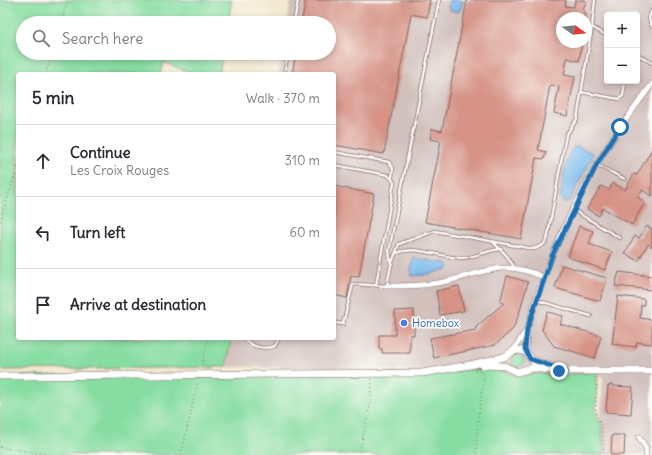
<!DOCTYPE html>
<meta charset="utf-8">
<style>
body{margin:0;font-family:Delius,sans-serif;background:#f7f7f7;color:#2b2b33}
.controls{position:absolute;right:12px;top:12px;display:grid;overflow:hidden;border-radius:4px;box-shadow:0 2px 6px #0003}
.controls button{width:36px;height:36px;display:grid;place-items:center;padding:0;border:0;border-bottom:1px solid #e1e1e2;background:#fff;color:#2b2b33;font:20px sans-serif}
.compass{position:absolute;left:556px;top:12px;width:36px;height:36px;border-radius:50%;background:#fff;box-shadow:0 2px 6px #0003;rotate:105deg}
.stop{position:absolute;width:12px;height:12px;margin:-9px;border:3px solid #1f6fb2;border-radius:50%;background:#fff}
.stop.end{background:#1f6fb2;border-color:#fff;box-shadow:0 1px 4px #0008}
.list{margin:0;padding:0;list-style:none}
h2{display:flex;justify-content:space-between;align-items:center;height:52px;margin:0;padding:0 16px;font-size:17px}
h2 small{font-size:13px;font-weight:400;color:#7c7c81}
.list li{display:grid;grid-template-columns:26px 1fr auto;gap:12px;align-items:center;box-sizing:border-box;height:72px;padding:0 16px;border-top:1px solid #e1e1e2}
.list b{display:block;font-size:15px;white-space:nowrap}
.list p{margin:0;font-size:13px;white-space:nowrap;color:#7c7c81}
.list em{font-size:13px;font-style:normal;color:#7c7c81}
.icon{flex:none;width:22px;height:22px;fill:none;stroke:currentColor;stroke-width:2;stroke-linecap:round;stroke-linejoin:round}
.map{position:relative;flex:none;width:652px;height:455px;overflow:hidden}
.search{position:absolute;background:#fff;box-shadow:0 2px 6px #0003;left:16px;top:16px;width:320px;height:44px;display:flex;align-items:center;gap:10px;box-sizing:border-box;padding:0 14px;border-radius:22px;color:#7c7c81;font-size:15px}
.panel{position:absolute;background:#fff;box-shadow:0 2px 6px #0003;left:16px;top:72px;width:320px;height:268px;border-radius:4px}
.map>svg:first-child{display:block}
.industrial{fill:#d1c0bc;fill-rule:evenodd}
.green{fill:#87dda1;stroke:#687e66}
.water{fill:#77baed;stroke:#606c8c}
.building{fill:#d59285}
.lines{fill:none;stroke-linecap:round;stroke-linejoin:round}
.lane-casing{stroke:#856564;stroke-width:4}
.street-casing{stroke:#856564;stroke-width:6}
.secondary-casing{stroke:#856564;stroke-width:8}
.path{stroke:#856564;stroke-width:1;stroke-dasharray:1 3;stroke-linecap:butt}
.lane{stroke:#fff;stroke-width:2.5}
.street{stroke:#fff;stroke-width:5}
.secondary{stroke:#fff;stroke-width:7}
.route{stroke:#1f6fb2;stroke-width:5}
.shop-dot{fill:#3f7fe0;stroke:#fdfcf7;stroke-width:1.5}
.labels{text-anchor:middle;stroke-width:3.5;stroke-linejoin:round;paint-order:stroke}
.shop-label{font-size:11px;fill:#366cbe;stroke:#fdfcf7;text-anchor:start}
</style>
<div class="map">
<svg width="652" height="455" viewBox="0 0 652 455">
<rect width="100%" height="100%" fill="#fdfcf7"/>
<filter id="ink" filterUnits="userSpaceOnUse"><feTurbulence type="fractalNoise" baseFrequency=".025" numOctaves="2"/><feDisplacementMap in="SourceGraphic" scale="8" xChannelSelector="R" yChannelSelector="G"/><feConvolveMatrix kernelMatrix="1 2 1 2 8 2 1 2 1" color-interpolation-filters="sRGB"/></filter>
<filter id="wash" filterUnits="userSpaceOnUse"><feTurbulence type="fractalNoise" baseFrequency=".012" numOctaves="4" result="noise"/><feDisplacementMap in="SourceGraphic" scale="16" xChannelSelector="R" yChannelSelector="G"/><feGaussianBlur stdDeviation="0.9" result="paint"/><feColorMatrix in="noise" values="0 0 0 0 0 0 0 0 0 0 0 0 0 0 0 0 0 1.4 0 .05"/><feComposite in="paint" operator="in"/></filter>
<g filter="url(#wash)">
<rect width="100%" height="100%" fill="#f3e8ce"/>
<path class="industrial" d="M291 0H652V455H598L603 377 366 369 226 367 231 338H334V74H278L281 53H329V23H287ZM607 15H637V81H607ZM562 18H586V42H562Z"/>
<path class="green" d="M0 0H232L228 23H23V53H223L219 74C196 74 185 72 164 62L161 74H18V338H231L226 367 0 370Z
M512 361a6 6 0 1 1 12 0a6 6 0 1 1-12 0Z
M498 368 516 376 535 373 561 375 597 372 596 412 602 426 604 455H0V376L422 373Z"/>
<path class="water" d="M449 0H463L461 9 458 12 450 10 448 7Z
M576 146 593 153V156L569 201 564 202 560 198C562 187 565 150 576 146Z
M414 258 446 263 449 267 448 269 429 274 412 276 411 269Z"/>
<g id="blocks">
<path class="building" d="M306 0H430L427 17 411 14 384 154 334 145V74H292L296 53H329V23H301Z
M467 0H566L565 6 574 7 575 0H585L586 2 583 9 586 14 585 18H562V42H582L579 61 567 58 564 75 575 77 567 116 554 113 559 87 550 85 538 150 546 152 544 159 536 158 521 239 425 222 441 141 430 139 432 129 442 131Z
M652 149V196L642 190 637 197 645 202 632 225 603 208 599 216 587 209 601 186 609 190 613 183 625 190 634 174 637 175Z
M334 186 374 194 359 277 351 276 347 298 334 295Z
M579 226 593 231 589 244 612 252 605 270 568 257Z
M647 226 652 229V247L648 244 638 261 625 253 635 236 639 238Z
M562 265 607 278 600 301 555 288Z
M619 272 652 276V290L615 286Z
M507 276 528 282 519 314 513 329 495 345 434 358 430 338 476 330V327L504 303 500 302Z
M459 286 464 311 440 315 436 291Z
M618 296 644 299V305H641L640 318 652 320V344L637 342 636 347 612 344Z
M414 310V335H410V353H382V349H379V335H395V311Z
M547 312 563 316 560 324 601 336 595 358 554 346 542 330Z
M612 384 613 386 633 387 631 414 606 412 608 386Z
M612 435H625L624 455H611Z"/>
</g>
</g>
<g filter="url(#ink)">
<use href="#blocks" fill-opacity="0" stroke="#856564" stroke-width="1"/>
<g class="lines">
<g class="lane-casing">
<path id="lane" d="M652 10C649 15 648 21 652 26
M294 23 298 0
M592 27 607 36
M637 54 652 63
M284 74 288 53
M581 92 619 99 623 96 625 81
M334 152 389 162 393 168 392 178
M334 165 388 175 394 182 376 285
M597 165 625 179
M573 210 620 238
M493 242 507 256 514 267
M396 253C417 245 439 257 461 258 474 258 487 250 501 249
M391 264 389 251 439 0
M536 300 591 316
M334 323 343 324 353 284 387 286 391 265 399 244 435 231 534 249 543 245 547 240 566 135 577 119 592 27 595 0
M244 338C250 347 266 350 275 346L279 338"/>
</g>
<g class="street-casing">
<path id="street" d="M387 286C406 286 424 286 443 282 483 274 501 258 543 277
M527 329C543 272 567 216 597 164 613 136 633 110 652 84
M513 351 527 329 526 352
M639 437 646 448V455"/>
</g>
<g class="secondary-casing">
<path id="secondary" d="M483 365 504 366 517 372 532 368 550 370
M562 371H652
M0 376 422 373 470 365 504 357 513 351 519 350 526 352 533 361 565 371"/>
</g>
<path class="path" d="M61 23 68 0
M46 74 52 53
M0 221 18 166
M201 369 208 338
M475 370 482 372 484 377 478 418 476 455
M597 377 596 412 602 426 604 455
M0 447 51 455
M181 455 198 381
M359 455 370 405 372 379"/>
<use href="#lane" class="lane"/>
<use href="#street" class="street"/>
<use href="#secondary" class="secondary"/>
</g>
</g>
<g class="lines" filter="url(#ink)">
<path class="route" d="M559 371H566L530 359 525 349 527 329 552 256 597 164 620 127"/>
</g>
<circle class="shop-dot" cx="404" cy="323" r="4"/>
<g class="labels">
<g class="shop-label">
<text x="412" y="327">Homebox</text>
</g>
</g>
</svg>
<div class="controls">
<button>+</button>
<button>−</button>
</div>
<svg class="compass" viewBox="-18 -18 36 36"><path d="M0-13l5 13h-10z" fill="#e53935"/><path d="M0 13l5-13h-10z" fill="#7c7c81"/></svg>
<div class="stop" style="left:620px;top:127px"></div>
<div class="stop end" style="left:559px;top:371px"></div>
<div class="search"><svg class="icon" aria-label="search" viewBox="0 0 24 24"><circle cx="10" cy="10" r="6"/><path d="M15 15l6 6"/></svg>Search here</div>
<section class="panel">
<h2>5 min<small>Walk · 370 m</small></h2>
<ul class="list">
<li><svg class="icon" aria-label="ahead" viewBox="0 0 24 24"><path d="M12 20V5M6 11l6-6 6 6"/></svg><div><b>Continue</b><p>Les Croix Rouges</p></div><em>310 m</em></li>
<li><svg class="icon" aria-label="left" viewBox="0 0 24 24"><path d="M17 20v-9H6M10 6l-5 5 5 5"/></svg><div><b>Turn left</b></div><em>60 m</em></li>
<li><svg class="icon" aria-label="arrive" viewBox="0 0 24 24"><path d="M6 21V4h12l-3 4 3 4H6"/></svg><div><b>Arrive at destination</b></div></li>
</ul>
</section>
</div>
